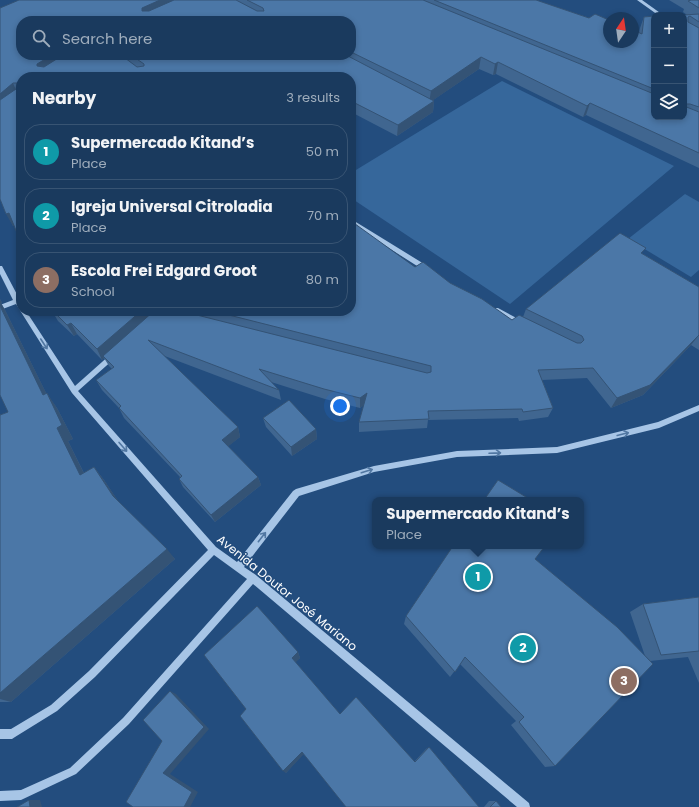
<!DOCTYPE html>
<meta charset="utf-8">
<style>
body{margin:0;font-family:Poppins,sans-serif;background:#274567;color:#f1f3f6}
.controls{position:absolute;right:12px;top:12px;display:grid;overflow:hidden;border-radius:8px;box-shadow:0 2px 6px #0003}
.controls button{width:36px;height:36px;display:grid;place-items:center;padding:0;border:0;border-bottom:1px solid #385473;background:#1a3a5e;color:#f1f3f6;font:20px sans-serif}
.compass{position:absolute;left:603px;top:12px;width:36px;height:36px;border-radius:50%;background:#1a3a5e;box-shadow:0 2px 6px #0003;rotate:13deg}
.you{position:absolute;left:340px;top:406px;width:14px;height:14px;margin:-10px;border:3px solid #fff;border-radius:50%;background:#1a73e8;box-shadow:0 0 0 6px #1a73e833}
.badge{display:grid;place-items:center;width:26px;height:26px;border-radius:50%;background:#ea580c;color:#fff;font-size:13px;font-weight:700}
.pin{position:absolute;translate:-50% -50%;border:2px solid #fff;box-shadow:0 1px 4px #0006}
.popup{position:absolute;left:372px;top:497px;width:212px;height:52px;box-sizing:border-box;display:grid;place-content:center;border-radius:8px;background:#1a3a5e;filter:drop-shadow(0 1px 3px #0005);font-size:13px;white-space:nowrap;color:#9fadbc}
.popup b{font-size:15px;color:#f1f3f6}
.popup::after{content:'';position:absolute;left:50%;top:100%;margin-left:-8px;border:8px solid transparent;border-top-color:#1a3a5e}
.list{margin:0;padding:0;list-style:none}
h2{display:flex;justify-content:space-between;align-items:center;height:52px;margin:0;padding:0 16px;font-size:17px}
h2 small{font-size:13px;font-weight:400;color:#9fadbc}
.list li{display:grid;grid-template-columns:26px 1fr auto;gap:12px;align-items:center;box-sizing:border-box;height:56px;margin:0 8px 8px;padding:0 8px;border:1px solid #385473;border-radius:16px}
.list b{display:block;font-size:15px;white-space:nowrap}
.list p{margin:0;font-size:13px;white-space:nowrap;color:#9fadbc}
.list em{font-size:13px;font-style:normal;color:#9fadbc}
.icon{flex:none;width:22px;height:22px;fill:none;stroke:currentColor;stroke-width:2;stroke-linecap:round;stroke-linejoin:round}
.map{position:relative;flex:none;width:699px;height:807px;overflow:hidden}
.search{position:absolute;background:#1a3a5e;box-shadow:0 2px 6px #0003;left:16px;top:16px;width:340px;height:44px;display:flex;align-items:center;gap:10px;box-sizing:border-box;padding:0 14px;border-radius:16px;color:#9fadbc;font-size:15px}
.panel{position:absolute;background:#1a3a5e;box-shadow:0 2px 6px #0003;left:16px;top:72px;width:340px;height:244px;border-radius:16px}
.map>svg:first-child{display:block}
.green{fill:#36679b}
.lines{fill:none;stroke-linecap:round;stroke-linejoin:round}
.minor{fill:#a7c5e6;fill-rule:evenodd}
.wall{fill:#406690;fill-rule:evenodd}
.shaded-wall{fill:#345375}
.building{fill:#4b77a7;stroke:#345375}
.oneway{stroke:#5177a2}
.labels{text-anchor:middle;stroke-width:3;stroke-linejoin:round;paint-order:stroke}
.street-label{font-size:12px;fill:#fff;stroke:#234d7e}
</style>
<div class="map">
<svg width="699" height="807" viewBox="0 0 699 807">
<rect width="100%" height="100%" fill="#234d7e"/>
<path class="green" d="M502 81 674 166 510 304 351 198V173Z
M685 194 699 202V270L691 277 628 239Z"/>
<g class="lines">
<path class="minor" d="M637 0H642L663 15H658Z
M351 219 429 267 430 269 429 271H425L351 224Z
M0 266H2L21 302V311H26L75 386 111 354H115L116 356 115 358 78 391 216 547 237 562 293 491 296 489 374 466 457 451 557 447 658 422 699 405V411L659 428 557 453 457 457 374 472 299 496 244 567 256 575 529 803 530 807H517L253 584 129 724 76 774 21 800 0 801V791L21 790 70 768 123 718 247 579 214 555 95 677 57 711 15 737 12 739H0V729H11L51 705 89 671 208 550 72 393 16 304 0 310V305L13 300 0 274Z
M494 308H498L524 322 525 324 524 326H520L494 312 493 310Z"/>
</g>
<path class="wall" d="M19 0H536L589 18 639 33 640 28 644 17 654 16V117H684V15H687L683 12 684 9 669 0H699V168L586 115 583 117 496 74 493 75 479 69 433 100 434 101 433 112 397 136 351 112V77H21L14 225 13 226 0 199ZM21 21H351V55H21Z
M643 254 699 287V350L691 345 643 395 611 408 587 378 542 380 553 408 548 417 519 421 518 418 428 420 427 428 359 432V422L364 405 360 408 325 399 271 382 279 390 281 400 162 355 238 427 240 437 228 446 258 477 261 485 215 522 183 487 179 479 180 477 124 418 119 408 102 390 96 380 112 369 109 366 104 358 102 360 77 334 74 336 58 321 52 311H351L415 267 450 283 512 320 523 317 526 309Z
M0 299 2 303H1L5 310 46 393 57 408 73 439 68 441 84 473 94 467 104 480 118 501 175 559 11 702H0V415L8 412Z
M263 418 316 429 317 439 292 456 266 427Z
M535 559 645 656 630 612 643 604 699 597V683L688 657 650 661 555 766 545 767 511 725 516 721 460 664 450 677 404 624 406 616Z
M298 652 300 658 295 662 340 714 414 762 426 749 429 747 479 807 303 754 286 773 246 709Z
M489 801H496L501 807H484Z"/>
<path class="shaded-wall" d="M160 0H189L145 20 142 11V8Z
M52 55H75L42 76 37 66V64Z
M481 57 479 69 429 103 431 91Z
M498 62 496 74 493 75 495 64Z
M13 83 18 95 0 110V94Z
M434 101 433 112 397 136 398 125Z
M590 103 586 115 583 117 587 106Z
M9 213 15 225 13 226 6 214Z
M0 299 2 303H1L5 310 54 409 43 395 0 306Z
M141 311H158L103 356 104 358 102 360 97 349Z
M71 323 77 334 74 336 67 325Z
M699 335 691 345 643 395 611 408 617 398Z
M47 393 57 408 73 439 68 441 91 488 80 475 57 428Z
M367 393V403L360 408V398Z
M238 427 240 437 225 449 222 440Z
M316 429 317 439 292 456 291 447Z
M94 467 104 480 123 508 113 496Z
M258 477 261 485 215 522 211 515Z
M167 549 175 559 11 702 0 699V693Z
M298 652 300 658 294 664 292 658Z
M170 691 176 694 209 729 170 774 198 792 190 807H184L163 773Z
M302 752 304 754 286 773 283 771Z
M29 800H40L42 807H30Z"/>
<path class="building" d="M19 0H160L142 8V11H149L174 0H236L257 11H264L263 8 247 0H423L654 94V117H684V106L699 112V153L590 103 587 106 498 62 495 64 481 57 431 91 351 52V21H21V55H52L37 64V66L44 67 63 55H121L137 67 144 66V64L131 55H346L434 101 398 125 351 101V77H21V243L9 213 6 214 0 199V100L16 89 17 83H13L0 94V8Z
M434 0H536L589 18 595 14 609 20V42H633V30L642 34 644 17 654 16V89Z
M691 0H699V8L688 1Z
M699 14V22L690 16 688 17V22L699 28V107L690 104H684V15Z
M351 221 415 267 423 262 450 283 482 299 512 320 519 315 577 343H581L584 340 582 336 526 309 620 233 646 248 641 253 699 287V335L650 385 617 398 593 368 538 370 553 408 523 412 522 409 428 411 429 419 359 422 367 393 360 398 324 389 259 369 279 390 148 340 238 427 222 440 258 477 211 515 179 479 182 476 119 408 121 406 96 380 114 367 103 356 154 311H181L427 373 431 372V366L213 311H351Z
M0 306 43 395 47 393 62 425 57 428 80 475 94 467 113 496 167 549 0 693V415L8 412 0 395Z
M53 311H141L97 349 71 323 67 325Z
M289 400 316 429 291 447 263 418Z
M498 480 531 500H484Z
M453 546H545L535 559 617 627 653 664 555 766 519 722 524 717 465 657 455 672 406 616Z
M699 597V651L661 655 643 604Z
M257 606 298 652 292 658 340 714 356 697 415 762 429 747 479 807H346L302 752 283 771 240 716 246 709 204 655Z
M170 691 204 727 163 773 192 792 184 807H133L126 802 162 741 143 720Z
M29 800 30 807H17Z
M496 801 501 807H490Z"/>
<defs><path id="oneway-shaft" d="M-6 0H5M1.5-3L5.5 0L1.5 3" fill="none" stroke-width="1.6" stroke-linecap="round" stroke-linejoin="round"/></defs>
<g class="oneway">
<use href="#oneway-shaft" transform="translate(44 344) rotate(57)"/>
<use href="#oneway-shaft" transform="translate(623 434) rotate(-14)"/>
<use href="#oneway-shaft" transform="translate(123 447) rotate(49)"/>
<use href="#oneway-shaft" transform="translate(495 453) rotate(-2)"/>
<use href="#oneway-shaft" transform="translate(367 471) rotate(-17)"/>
<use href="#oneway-shaft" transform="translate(262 537) rotate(-52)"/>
</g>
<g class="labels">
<g class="street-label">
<text transform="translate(287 593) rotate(39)" y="4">Avenida Doutor José Mariano</text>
</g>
</g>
</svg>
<div class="controls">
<button>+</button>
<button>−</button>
<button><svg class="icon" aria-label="layers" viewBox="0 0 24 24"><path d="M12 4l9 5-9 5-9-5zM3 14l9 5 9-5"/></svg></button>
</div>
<svg class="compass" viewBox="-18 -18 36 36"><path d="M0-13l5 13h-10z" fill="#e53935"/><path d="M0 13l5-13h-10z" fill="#9fadbc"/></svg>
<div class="you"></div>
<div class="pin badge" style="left:478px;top:577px;background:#0f9aa8">1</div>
<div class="popup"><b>Supermercado Kitand’s</b>Place</div>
<div class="pin badge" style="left:523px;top:648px;background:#0f9aa8">2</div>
<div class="pin badge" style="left:624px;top:681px;background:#8d6e63">3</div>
<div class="search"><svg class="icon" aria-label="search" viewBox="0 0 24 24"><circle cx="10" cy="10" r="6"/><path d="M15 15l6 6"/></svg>Search here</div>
<section class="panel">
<h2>Nearby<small>3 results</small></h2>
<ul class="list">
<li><span class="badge" style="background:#0f9aa8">1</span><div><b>Supermercado Kitand’s</b><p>Place</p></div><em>50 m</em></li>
<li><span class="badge" style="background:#0f9aa8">2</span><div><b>Igreja Universal Citroladia</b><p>Place</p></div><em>70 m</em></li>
<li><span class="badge" style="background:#8d6e63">3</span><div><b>Escola Frei Edgard Groot</b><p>School</p></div><em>80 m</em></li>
</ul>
</section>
</div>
